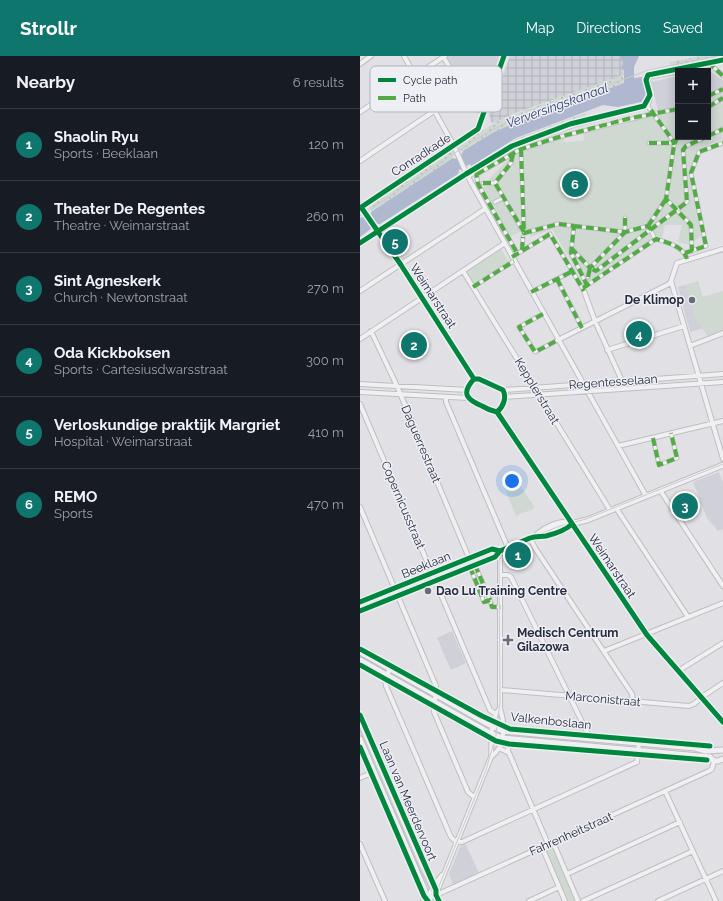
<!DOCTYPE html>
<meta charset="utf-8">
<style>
body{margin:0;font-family:Raleway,sans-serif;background:#20242c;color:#f1f3f6}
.controls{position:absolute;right:12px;top:12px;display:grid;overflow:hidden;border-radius:0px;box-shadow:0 2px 10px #0003}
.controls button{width:36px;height:36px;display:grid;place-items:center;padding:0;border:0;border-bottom:1px solid #363941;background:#171b24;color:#f1f3f6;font:20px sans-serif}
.you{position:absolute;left:152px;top:425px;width:14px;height:14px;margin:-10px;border:3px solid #fff;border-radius:50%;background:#1a73e8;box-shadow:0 0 0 6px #1a73e833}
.badge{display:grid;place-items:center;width:26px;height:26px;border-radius:50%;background:#0f766e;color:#fff;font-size:13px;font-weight:700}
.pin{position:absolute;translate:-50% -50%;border:2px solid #fff;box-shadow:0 1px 4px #0006}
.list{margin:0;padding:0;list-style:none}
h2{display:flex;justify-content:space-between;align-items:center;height:52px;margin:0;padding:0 16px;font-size:17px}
h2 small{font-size:13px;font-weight:400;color:#9ea1a6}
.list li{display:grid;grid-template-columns:26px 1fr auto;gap:12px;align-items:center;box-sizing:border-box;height:72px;padding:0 16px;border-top:1px solid #363941}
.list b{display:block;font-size:15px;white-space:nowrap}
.list p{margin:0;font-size:13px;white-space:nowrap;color:#9ea1a6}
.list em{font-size:13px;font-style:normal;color:#9ea1a6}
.map{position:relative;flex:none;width:363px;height:845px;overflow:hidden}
header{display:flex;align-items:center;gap:24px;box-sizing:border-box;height:56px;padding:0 20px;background:#0f766e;color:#fff}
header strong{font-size:19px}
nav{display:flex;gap:22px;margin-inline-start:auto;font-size:14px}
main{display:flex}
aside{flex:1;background:#171b24}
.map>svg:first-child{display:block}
.built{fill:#cfd0d8}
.industrial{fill:url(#industrial-grid)}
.grass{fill:url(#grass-dots)}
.green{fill:#cfd8d1}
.water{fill:#b0b8cf}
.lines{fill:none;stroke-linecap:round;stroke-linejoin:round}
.pedestrian-casing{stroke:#bfbfc3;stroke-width:5}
.minor-casing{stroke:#bfbfc3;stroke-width:6}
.tertiary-casing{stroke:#bfbfc3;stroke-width:7}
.pedestrian{stroke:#f0f0f2;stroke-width:3}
.minor{stroke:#f0f0f2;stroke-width:4}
.tertiary{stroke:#f0f0f2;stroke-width:5}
.tram{stroke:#c9cacd;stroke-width:1}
.pedestrian-bridge-casing{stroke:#bfbfc3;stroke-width:5;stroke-linecap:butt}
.pedestrian-bridge{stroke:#f0f0f2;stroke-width:3}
.quiet{stroke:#53ab46;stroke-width:4;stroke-dasharray:8 4;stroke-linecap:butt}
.cycleway-casing{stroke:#eeeff5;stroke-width:8}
.cycleway{stroke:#00873e;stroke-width:5}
.poi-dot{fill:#696b78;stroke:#eeeff5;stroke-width:1.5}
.labels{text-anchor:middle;stroke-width:3;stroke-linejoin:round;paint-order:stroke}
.street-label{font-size:12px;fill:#282c3e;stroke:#eeeff5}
.poi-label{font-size:12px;font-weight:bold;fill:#282c3e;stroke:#eeeff5;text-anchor:start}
.water-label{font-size:13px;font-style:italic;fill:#344270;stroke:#eeeff5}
.key{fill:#eeeff5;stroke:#b3b4be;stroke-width:1}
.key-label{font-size:11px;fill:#282c3e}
</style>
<header>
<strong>Strollr</strong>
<nav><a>Map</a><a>Directions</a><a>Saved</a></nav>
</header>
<main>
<aside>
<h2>Nearby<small>6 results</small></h2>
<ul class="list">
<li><span class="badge">1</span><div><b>Shaolin Ryu</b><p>Sports · Beeklaan</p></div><em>120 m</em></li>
<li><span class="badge">2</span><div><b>Theater De Regentes</b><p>Theatre · Weimarstraat</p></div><em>260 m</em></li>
<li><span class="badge">3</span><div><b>Sint Agneskerk</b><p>Church · Newtonstraat</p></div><em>270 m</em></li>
<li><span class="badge">4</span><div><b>Oda Kickboksen</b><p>Sports · Cartesiusdwarsstraat</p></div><em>300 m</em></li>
<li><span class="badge">5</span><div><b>Verloskundige praktijk Margriet</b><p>Hospital · Weimarstraat</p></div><em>410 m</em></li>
<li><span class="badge">6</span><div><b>REMO</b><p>Sports</p></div><em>470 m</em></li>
</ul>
</aside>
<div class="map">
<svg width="363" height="845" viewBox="0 0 363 845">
<defs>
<pattern id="industrial-grid" width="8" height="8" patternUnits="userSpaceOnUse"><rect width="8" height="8" fill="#cfd0d8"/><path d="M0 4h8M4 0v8" fill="none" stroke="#b2b3ba"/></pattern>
<pattern id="grass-dots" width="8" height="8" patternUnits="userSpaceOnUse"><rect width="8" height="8" fill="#cfd8d1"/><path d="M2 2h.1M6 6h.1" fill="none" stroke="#b2bab4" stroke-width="1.8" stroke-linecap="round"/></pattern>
</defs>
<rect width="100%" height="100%" fill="#e1e1e5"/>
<path class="built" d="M85 0H139L123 53 115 52 113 49Z
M348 14 363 24V31L348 38V15H341Z
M318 20V51L298 55 291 26Z
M338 225 350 270 330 276 318 231Z
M359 416 363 427V473L358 475 347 462 333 426Z
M92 575 106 607 91 614 77 582Z
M104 785 119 817 93 828 89 818 102 786Z"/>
<path class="industrial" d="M150 0H260L263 7 264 19 155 57 134 67 131 66 129 58Z"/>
<path class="grass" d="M340 0 363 1 311 10 310 6Z
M262 19 264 24V27L134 76 103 95 104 93 101 95 98 91 123 74 142 63Z
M225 57 226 62 213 65 153 86 128 101 156 83Z
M93 94 94 99 92 100 93 102 12 155 9 151Z"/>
<path class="green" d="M363 35V83L337 94 329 117 341 180 329 189 318 186 322 169H305L302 182 297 181 292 175 291 184 224 229 214 210 192 173 171 181 169 178 160 176 151 180 149 179 123 131 126 129V126L151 101 165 94 204 81V86L224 85 223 75 252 71 268 67V64L318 55V81H348V42Z
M141 193 149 206 114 228 106 215Z
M337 226 341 241 363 235V274L347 280 338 266 336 265 325 229Z
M153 418 175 452 156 460 141 424Z
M190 791 194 792 216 845H208L186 797 187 793Z"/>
<path class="water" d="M260 0H279L274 11V22L282 21 288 38 283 48H282L281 46 258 51 243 49 156 82 121 104 120 106 112 111 110 108 99 114 98 118 20 168H17L0 181V163L1 161 4 162 11 158V156L93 102 95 103 102 98 103 95 134 76 153 68 264 27V14L261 13 263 7Z"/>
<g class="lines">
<g class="pedestrian-casing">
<path id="pedestrian" d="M348 6 363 20
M321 15 351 9
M348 40 363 33
M286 48 313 85 314 89
M348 51 363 42
M296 57 318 53
M318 80 314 89 306 143 331 169 332 195
M348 80 363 73
M289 87H313
M161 93 164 177 198 168 214 170 211 197 227 229
M153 98 151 107 135 127 164 177
M116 116 120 111 158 89 215 69 288 50 291 40 288 22 290 21 318 16
M117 118 161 93 199 81 292 58
M108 121 116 116 118 128 157 197
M123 127H135
M135 146 143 142
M214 170 265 176 288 170 291 175
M288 170 306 143
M292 177 295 183
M211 192 230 212 265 176V162
M162 194 163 181
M325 197 346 190 331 117 339 96 363 87
M152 201 190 178 223 233
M228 221 230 212 236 215 327 146 323 94 326 90 346 81
M197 223 222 272
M113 231 154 205
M223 232 296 183C308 187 323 190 327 203
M171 236 213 215
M183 258 159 271 175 296 198 284
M293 382 299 409 317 402 311 377
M115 509 130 544
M110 511 124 546 130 544 132 551H141"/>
</g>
<g class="minor-casing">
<path id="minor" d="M44 0 94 90 108 121 286 440
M83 0 112 50 125 57
M0 8 11 0
M0 56 85 0
M0 105 74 55
M0 149 41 209 114 323
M0 152 118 73 144 0
M0 187 106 118
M103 215 250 454
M311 225 363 403
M0 235 125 153
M224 235 235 265 262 325
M11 275 37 330 109 502
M0 283 145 187
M198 284 309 228 311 225 317 207 363 193
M330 290 363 277
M247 294 324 270
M114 323H119L143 334C147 342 143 351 137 356
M114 323C100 338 108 344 122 350 127 353 132 355 137 356
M0 328 108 334
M143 334 363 318
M0 336 108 342
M86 341V346L148 492
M145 341 363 326
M0 348 130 654 136 658
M137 356 287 579 363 666
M258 390 363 365
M300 434 363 530
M0 451 76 630 74 656 108 736 115 742
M256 452 328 561
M170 482 175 492 272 638 273 645
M141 519H148L151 521 227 676 229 682
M244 595 363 547
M30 613 25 623 26 630 90 779C92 784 96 786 102 786L277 706 279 687
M318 615 363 587
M141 634 329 650 334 648 342 641 363 627
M139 692 149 697 188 788
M148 696 149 683
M131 701C146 690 145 668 140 652V495
M0 722 14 716
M305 735 356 845
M193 786 218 845
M0 788 25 845
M182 791 205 845
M207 818 320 766
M76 838 131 701 132 670 136 658 140 652
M67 843 74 829 82 819
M63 845 349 715 352 713 354 705
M169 845 199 831
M223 845 333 795
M298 845 363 815"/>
</g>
<g class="tertiary-casing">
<path id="tertiary" d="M178 478C186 471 200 464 211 467
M178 480C188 481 205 476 211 468
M0 546 132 493 140 495
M0 555 135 501 140 495 170 482 201 470 227 464 363 409
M0 596 128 668 143 675 335 692 346 695 363 694
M0 604 126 675 142 682 350 701
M0 667 61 808 79 845
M0 683 64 832 68 845
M350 701 354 705H358L363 703"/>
</g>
<use href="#pedestrian" class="pedestrian"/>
<use href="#minor" class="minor"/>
<use href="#tertiary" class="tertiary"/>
<path class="tram" d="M0 160 110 87 147 66 289 14 357 0
M0 672 60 811 75 841
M73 845 126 714 136 679 140 645 139 505 143 495 149 490 200 470 226 463 363 408"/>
<g class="pedestrian-bridge-casing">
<path id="pedestrian-bridge" d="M292 58 296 57"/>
</g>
<use href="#pedestrian-bridge" class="pedestrian-bridge"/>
<path class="quiet" d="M348 6 363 20
M348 40 363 33
M348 51 363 42
M291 54 313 85 314 89
M318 80 314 89 306 143 331 169 332 195
M348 80 363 73
M289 87H313
M161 93 164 177 198 168 214 170 211 197 227 229
M153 98 151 107 135 127 164 176
M114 117 116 116 118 128 157 197
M117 118 161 93 199 81 271 62 318 53
M123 127H135
M214 170 265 176 288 170 292 175
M288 170 306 143
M211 192 230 212 265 176V162
M162 194 163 181
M325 197 346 190 331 117 339 96 363 87
M152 201 190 178 224 235
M228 221 230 212 236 215 327 146 323 94 326 90 346 81
M197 223 222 272
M113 231 154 205
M223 232 296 183C308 187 323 190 327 203
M171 236 213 215
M183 258 159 271 175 296 198 284
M293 382 299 409 317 402 311 377
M115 509 130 544
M110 511 124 546 130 544 132 551H141"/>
<g class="cycleway-casing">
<path id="cycleway" d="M1 151 41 209 114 323
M0 152 118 73 144 0
M0 187 106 118 152 90 210 68 284 50 290 39 286 24 288 19 363 4
M114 323H119L143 334C147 342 143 351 137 356
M114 323C100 338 108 344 122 350 127 353 132 355 137 356
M137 356 287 579 363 666
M0 546 132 493 140 495
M0 555 135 501 140 495 170 482C176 480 181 481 186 480 194 478 206 474 212 468
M0 593 122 660 150 673 350 690
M0 609 136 685 149 688 347 704
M0 659 76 834V839L79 845
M0 691 64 840 68 845"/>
</g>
<use href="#cycleway" class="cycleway"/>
</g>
<g class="poi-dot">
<circle cx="332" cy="244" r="4"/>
<circle cx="68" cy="535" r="4"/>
<path d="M146 578h4v4h4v4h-4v4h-4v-4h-4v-4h4z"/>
</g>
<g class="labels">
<g class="street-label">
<text transform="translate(61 99) rotate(-33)" y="4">Conradkade</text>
<text transform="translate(73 240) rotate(57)" y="4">Weimarstraat</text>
<text transform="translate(253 326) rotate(-4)" y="4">Regentesselaan</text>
<text transform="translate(177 335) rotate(59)" y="4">Kepplerstraat</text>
<text transform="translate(61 388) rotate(67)" y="4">Daguerrestraat</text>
<text transform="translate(43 449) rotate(67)" y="4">Copernicusstraat</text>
<text transform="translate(66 509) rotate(-22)" y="4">Beeklaan</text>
<text transform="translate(252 510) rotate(56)" y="4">Weimarstraat</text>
<text transform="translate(243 643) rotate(5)" y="4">Marconistraat</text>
<text transform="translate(191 665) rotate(6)" y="4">Valkenboslaan</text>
<text transform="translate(48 745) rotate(67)" y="4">Laan van Meerdervoort</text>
<text transform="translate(211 778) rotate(-24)" y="4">Fahrenheitstraat</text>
</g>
<g class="poi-label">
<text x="324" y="248" text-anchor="end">De Klimop</text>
<text x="76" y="539">Dao Lu Training Centre</text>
<text x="157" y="581">Medisch Centrum<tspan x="157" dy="14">Gilazowa</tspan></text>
</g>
<g class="water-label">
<text transform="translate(197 49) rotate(-20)" y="5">Verversingskanaal</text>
</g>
</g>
<rect x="10" y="10" width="132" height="46" rx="6" class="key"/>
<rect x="18" y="22" width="18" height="4" fill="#00873e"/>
<rect x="18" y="40" width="18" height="4" fill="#53ab46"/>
<g class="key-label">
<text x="43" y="28">Cycle path</text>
<text x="43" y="46">Path</text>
</g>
</svg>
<div class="controls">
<button>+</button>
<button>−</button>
</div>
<div class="you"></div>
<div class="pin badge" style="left:158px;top:499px">1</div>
<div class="pin badge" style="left:54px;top:289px">2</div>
<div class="pin badge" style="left:325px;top:450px">3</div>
<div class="pin badge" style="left:279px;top:278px">4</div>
<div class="pin badge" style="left:35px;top:186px">5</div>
<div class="pin badge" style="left:215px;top:128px">6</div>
</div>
</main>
